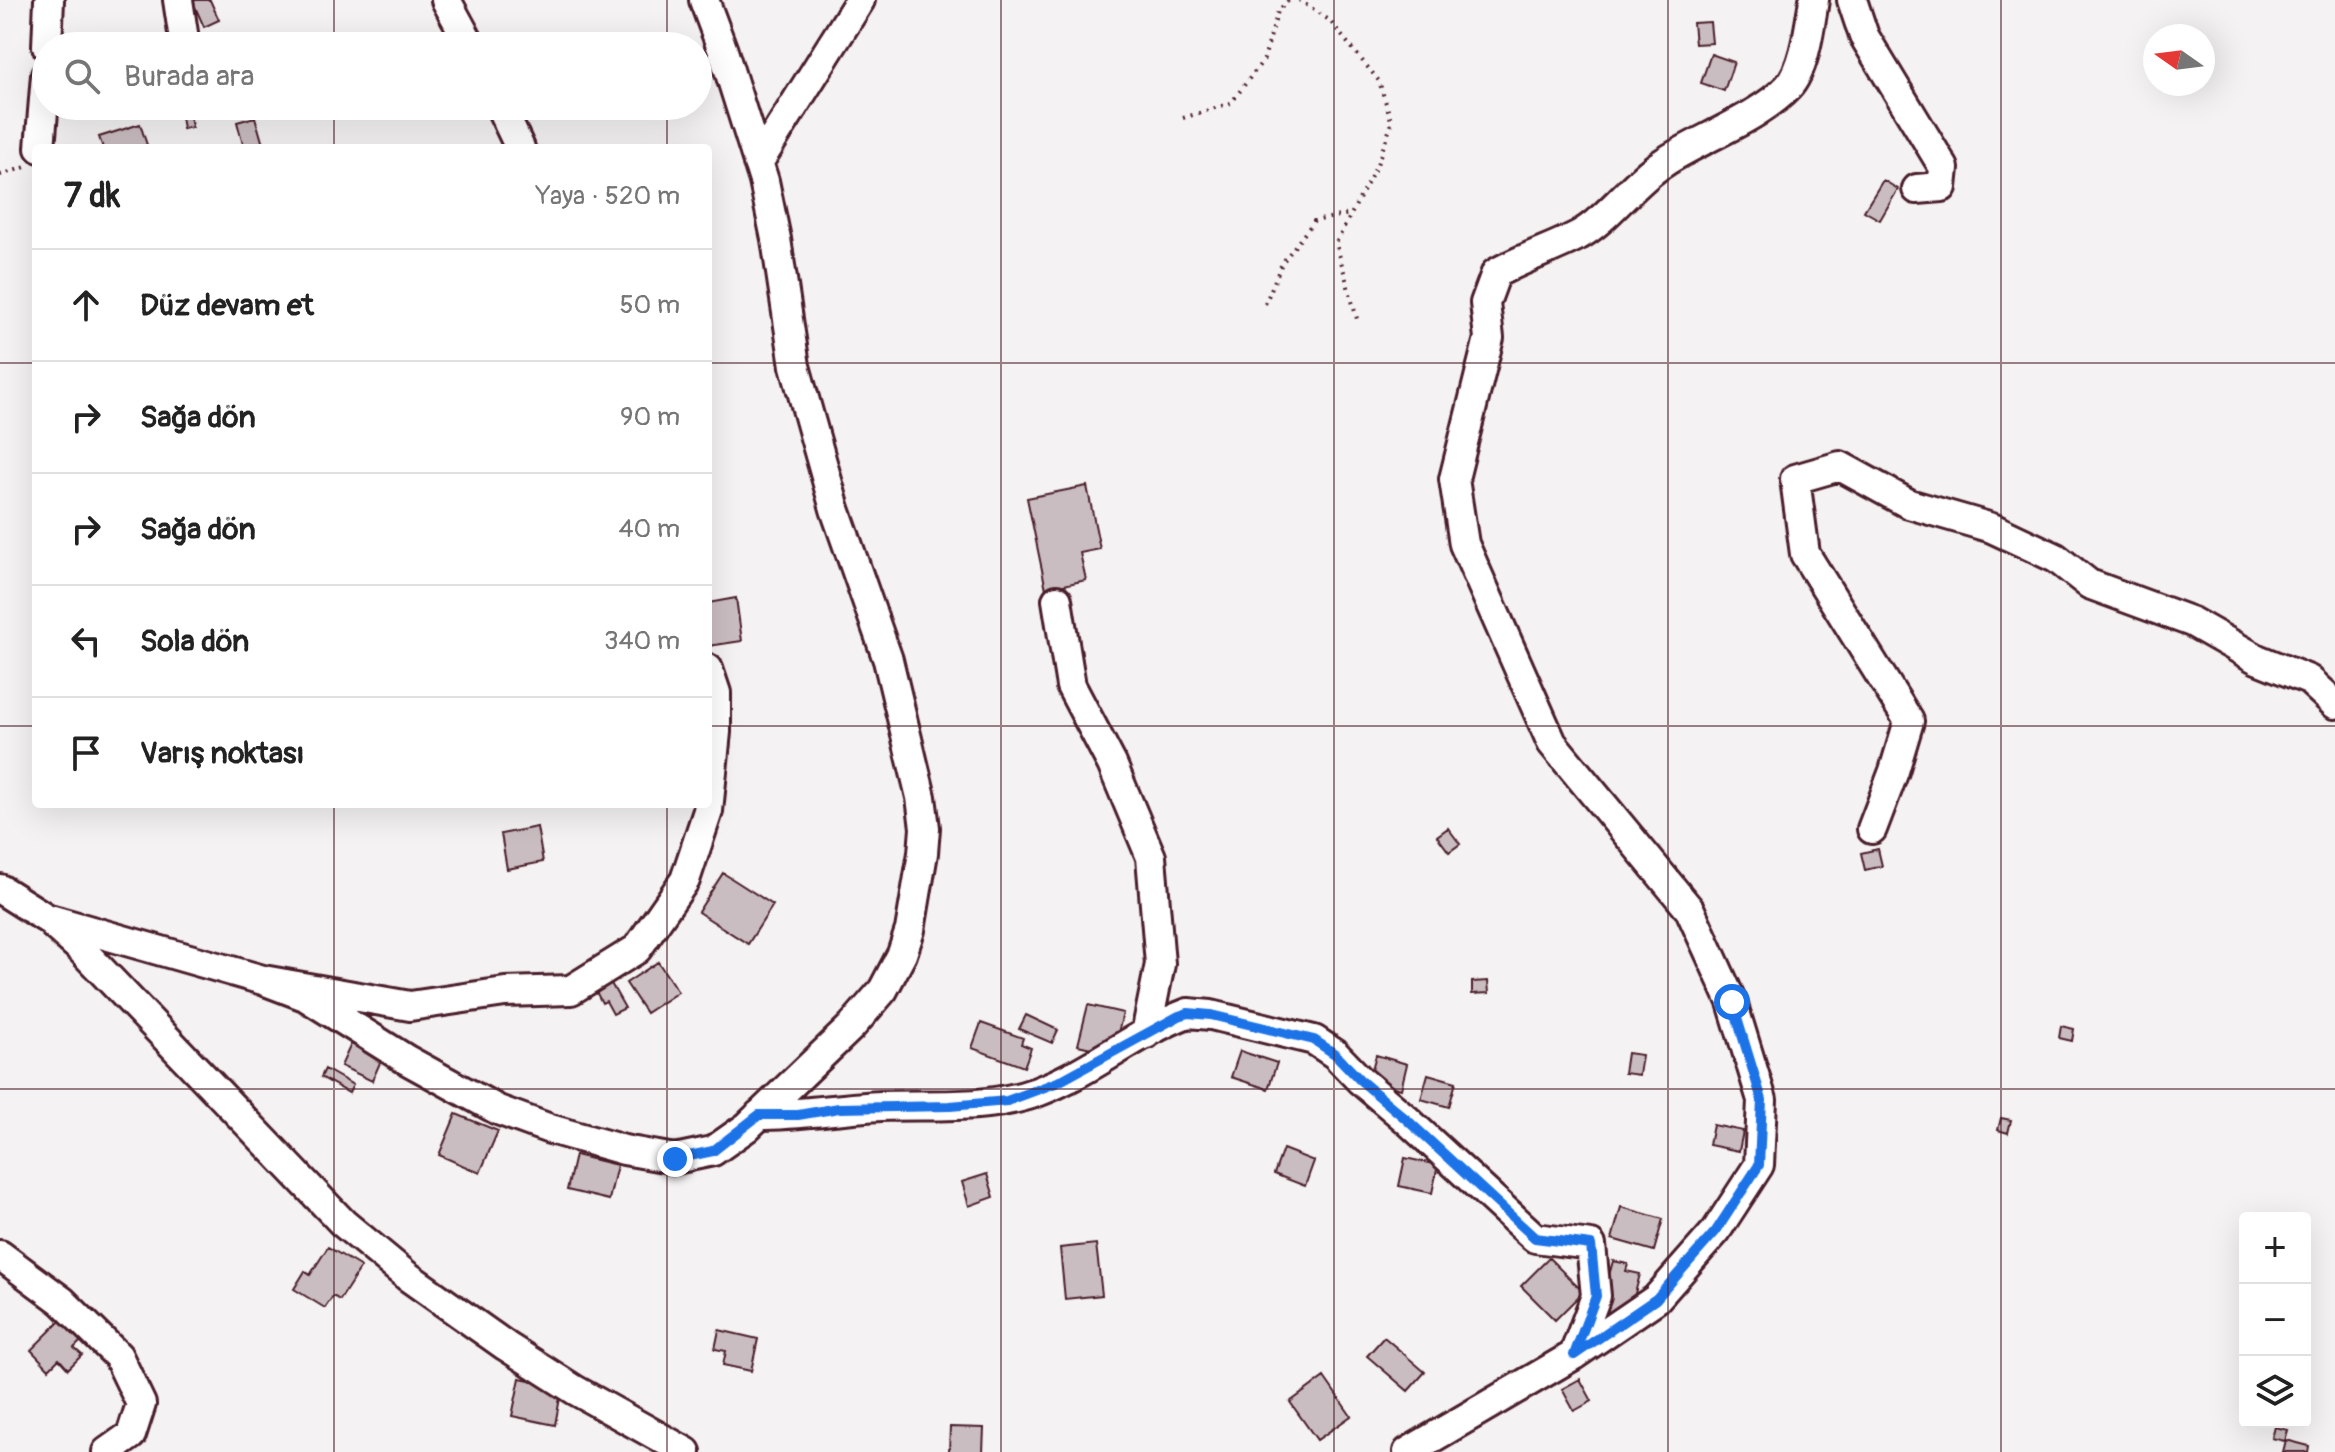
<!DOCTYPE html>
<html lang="tr">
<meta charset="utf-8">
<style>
body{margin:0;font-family:Pangolin,sans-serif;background:#f2f2f2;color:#222}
.controls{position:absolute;right:24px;bottom:24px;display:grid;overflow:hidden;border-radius:8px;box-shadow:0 8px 32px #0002}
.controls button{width:72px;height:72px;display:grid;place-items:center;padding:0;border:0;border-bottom:2px solid #e0e0e0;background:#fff;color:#222;font:40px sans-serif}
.compass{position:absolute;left:2143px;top:24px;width:72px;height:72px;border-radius:50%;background:#fff;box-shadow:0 8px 32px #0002;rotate:284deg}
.stop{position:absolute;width:24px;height:24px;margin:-18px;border:6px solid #1a73e8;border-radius:50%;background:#fff}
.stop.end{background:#1a73e8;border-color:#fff;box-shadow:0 2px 8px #0008}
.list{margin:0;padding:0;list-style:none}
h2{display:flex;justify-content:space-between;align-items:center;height:104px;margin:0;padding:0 32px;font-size:34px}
h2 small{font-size:26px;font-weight:400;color:#767676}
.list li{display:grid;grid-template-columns:52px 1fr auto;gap:24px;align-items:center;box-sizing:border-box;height:112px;padding:0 32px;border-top:2px solid #e0e0e0}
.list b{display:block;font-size:30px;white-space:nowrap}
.list em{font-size:26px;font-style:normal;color:#767676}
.icon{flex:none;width:44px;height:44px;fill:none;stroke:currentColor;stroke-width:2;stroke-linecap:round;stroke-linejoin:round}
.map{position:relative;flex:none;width:2335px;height:1452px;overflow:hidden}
.search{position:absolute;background:#fff;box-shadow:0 8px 32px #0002;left:32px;top:32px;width:680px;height:88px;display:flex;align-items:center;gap:20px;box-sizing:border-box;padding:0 28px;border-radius:44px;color:#767676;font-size:30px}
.panel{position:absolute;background:#fff;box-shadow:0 8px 32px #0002;left:32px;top:144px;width:680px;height:664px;border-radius:8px}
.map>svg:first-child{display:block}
.building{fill:#cabdc1;stroke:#4a1f2b;stroke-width:2}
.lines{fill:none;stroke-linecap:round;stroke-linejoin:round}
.minor-casing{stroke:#4a1f2b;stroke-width:34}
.path{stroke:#4a1f2b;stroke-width:4;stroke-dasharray:2 6;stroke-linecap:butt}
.minor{stroke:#fff;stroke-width:28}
.route{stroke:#1a73e8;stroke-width:10}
.grid{fill:none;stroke:#4a1f2b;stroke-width:2;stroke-opacity:0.55}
</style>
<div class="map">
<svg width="2335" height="1452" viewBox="0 0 2335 1452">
<rect width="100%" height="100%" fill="#f4f2f2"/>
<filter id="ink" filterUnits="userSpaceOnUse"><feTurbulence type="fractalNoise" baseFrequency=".0125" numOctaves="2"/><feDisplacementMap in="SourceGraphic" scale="16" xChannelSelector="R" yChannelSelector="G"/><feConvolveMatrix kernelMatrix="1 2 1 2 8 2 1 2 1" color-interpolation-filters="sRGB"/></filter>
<g filter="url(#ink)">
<path class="building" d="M192 0H210L219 20 204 27Z
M1710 22 1712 43 1695 44 1693 23Z
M1711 54 1734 62 1724 91 1701 83Z
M189 110 192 127 183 129 180 111Z
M255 117 264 148H244L237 122Z
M140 124 148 148H103L99 137Z
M1883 180 1898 189 1880 220 1864 211Z
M1087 486 1100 549 1080 553 1086 580 1046 589 1027 498Z
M736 598 742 641 708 646V603Z
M537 827 543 862 507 869 501 834Z
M1448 828 1460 844 1449 852 1437 836Z
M1878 849 1882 866 1865 870 1861 853Z
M723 873 773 905 748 944 698 912Z
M658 962 678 992 646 1013 626 983Z
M609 980 625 1008 613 1014 606 1001 602 1003 594 988Z
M1488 981 1489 993 1472 994V982Z
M1088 1005 1123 1013 1113 1053 1078 1045Z
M1026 1015 1058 1030 1052 1043 1019 1029Z
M981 1023 1023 1038 1021 1044 1031 1048 1024 1067 972 1048Z
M2061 1026 2074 1029 2072 1041 2059 1038Z
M352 1042 383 1056 372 1081 341 1066Z
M1240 1051 1277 1063 1268 1089 1231 1077Z
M1627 1053 1642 1055 1639 1075 1624 1073Z
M1376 1055 1407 1064 1401 1089 1369 1080Z
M325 1069 353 1085 349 1093 321 1077Z
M1428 1074 1456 1082 1449 1107 1421 1099Z
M456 1114 498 1131 480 1173 439 1155Z
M2001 1118 2011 1120 2008 1133 1998 1130Z
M1713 1125 1743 1131 1739 1151 1709 1145Z
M1283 1149 1314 1161 1305 1186 1274 1174Z
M575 1155 617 1165 609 1200 567 1190Z
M1405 1158 1438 1165 1432 1193 1399 1186Z
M987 1174 994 1197 969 1206 962 1182Z
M1621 1207 1663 1219 1654 1251 1612 1239Z
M1096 1244 1102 1295 1065 1299 1060 1248Z
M328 1247 361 1267 340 1300 333 1296 325 1308 294 1289 305 1271 310 1275Z
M1549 1258 1583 1292 1555 1320 1521 1286Z
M1613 1261 1628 1264 1626 1271 1640 1274 1631 1309 1620 1317 1599 1312Z
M63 1318 84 1338 74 1348 82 1355 68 1369 59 1359 49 1369 31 1350Z
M719 1330 758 1339 751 1371 723 1365 726 1351 715 1349Z
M1384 1337 1425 1372 1408 1391 1367 1356Z
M1324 1377 1351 1416 1317 1440 1290 1402Z
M520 1378 562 1387 555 1425 512 1416Z
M1580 1379 1592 1401 1574 1411 1562 1389Z
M950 1427 984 1428 983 1452H949Z
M2275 1427 2288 1430 2285 1441 2272 1438Z
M2286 1440 2309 1446 2308 1452H2283Z"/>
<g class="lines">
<g class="minor-casing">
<path id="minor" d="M178 0 185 46
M446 0 471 46
M1852 0 1864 36 1944 168 1942 187 1917 189
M47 46 49 0
M500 106 520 148
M40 148 46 75
M758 163 860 0
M1057 600 1071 686 1112 764 1151 857 1160 964 1146 1034
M1872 829 1894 771 1909 721 1805 554 1795 479 1840 466 1909 504 1992 528 2056 558 2089 584 2192 622 2257 659 2309 680 2335 704
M0 889 46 918 263 980 410 1006 505 992 571 990 637 949 685 880 708 811 716 732V693L708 669
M53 924 81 949 343 1223 407 1276 506 1346 575 1390 686 1452
M263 980 305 996 407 1060 498 1110 550 1129 624 1150 675 1159 713 1151 747 1127 851 1027 883 990 902 954 910 930 923 853 925 828 921 797 888 660 835 509 795 366 776 239 764 181 723 51 704 0
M759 1115C800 1115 840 1108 881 1106 933 1104 987 1110 1037 1092 1091 1072 1135 1033 1188 1013L1211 1015 1314 1040 1335 1054 1360 1080 1406 1119 1535 1238 1591 1245 1596 1296 1574 1355
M0 1255 62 1301 118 1356 141 1404 131 1435 107 1452
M1408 1452 1574 1355 1656 1299 1716 1231 1759 1165 1762 1100 1732 1002 1690 910 1552 743 1464 544 1454 479 1489 338 1485 303 1496 273C1523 258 1552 249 1579 235 1608 219 1634 181 1663 163 1699 139 1759 118 1788 87 1805 69 1810 24 1814 0"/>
</g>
<path class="path" d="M1299 0 1329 20 1379 81 1392 123 1376 167 1336 243 1357 319
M1183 118 1231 103 1264 59 1278 11 1289 0
M0 175 26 167
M1265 304 1282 263 1314 221 1350 214"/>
<use href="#minor" class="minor"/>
</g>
</g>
<g class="lines" filter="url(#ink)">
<path class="route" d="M675 1159 713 1151 759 1115H798L839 1108 950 1106 1007 1101 1058 1082 1179 1016 1188 1013 1211 1015 1314 1040 1335 1054 1360 1080 1406 1119 1535 1238 1591 1245 1596 1296 1574 1355 1656 1299 1716 1231 1759 1165 1762 1100 1732 1002"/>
</g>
<path class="grid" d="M334 0V46M667 0V46M1001 0V1452M1334 0V1452M1668 0V1452M2001 0V1452M334 106V148M667 106V148M0 363H36M708 363H2335M0 726H36M708 726H2335M334 804V1452M667 804V1452M0 1089H2335"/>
</svg>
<div class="controls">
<button>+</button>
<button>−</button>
<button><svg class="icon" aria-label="layers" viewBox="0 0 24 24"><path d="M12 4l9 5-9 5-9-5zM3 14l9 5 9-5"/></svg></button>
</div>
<svg class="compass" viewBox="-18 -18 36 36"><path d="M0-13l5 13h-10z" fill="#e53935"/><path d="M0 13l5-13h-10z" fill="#767676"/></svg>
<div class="stop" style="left:1732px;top:1002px"></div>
<div class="stop end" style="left:675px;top:1159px"></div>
<div class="search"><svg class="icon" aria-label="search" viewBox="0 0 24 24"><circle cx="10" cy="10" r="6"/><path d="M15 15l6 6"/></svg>Burada ara</div>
<section class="panel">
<h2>7 dk<small>Yaya · 520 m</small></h2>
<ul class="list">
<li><svg class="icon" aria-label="ahead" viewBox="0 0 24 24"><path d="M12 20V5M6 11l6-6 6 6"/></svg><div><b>Düz devam et</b></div><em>50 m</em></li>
<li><svg class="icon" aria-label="right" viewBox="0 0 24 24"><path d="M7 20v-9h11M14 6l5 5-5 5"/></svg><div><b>Sağa dön</b></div><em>90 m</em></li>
<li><svg class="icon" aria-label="right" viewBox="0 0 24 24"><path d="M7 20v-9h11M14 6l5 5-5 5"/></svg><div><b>Sağa dön</b></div><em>40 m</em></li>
<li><svg class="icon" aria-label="left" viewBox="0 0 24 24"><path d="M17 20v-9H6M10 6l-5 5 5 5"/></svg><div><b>Sola dön</b></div><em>340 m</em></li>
<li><svg class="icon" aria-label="arrive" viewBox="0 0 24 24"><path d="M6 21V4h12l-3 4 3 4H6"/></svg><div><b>Varış noktası</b></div></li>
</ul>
</section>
</div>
